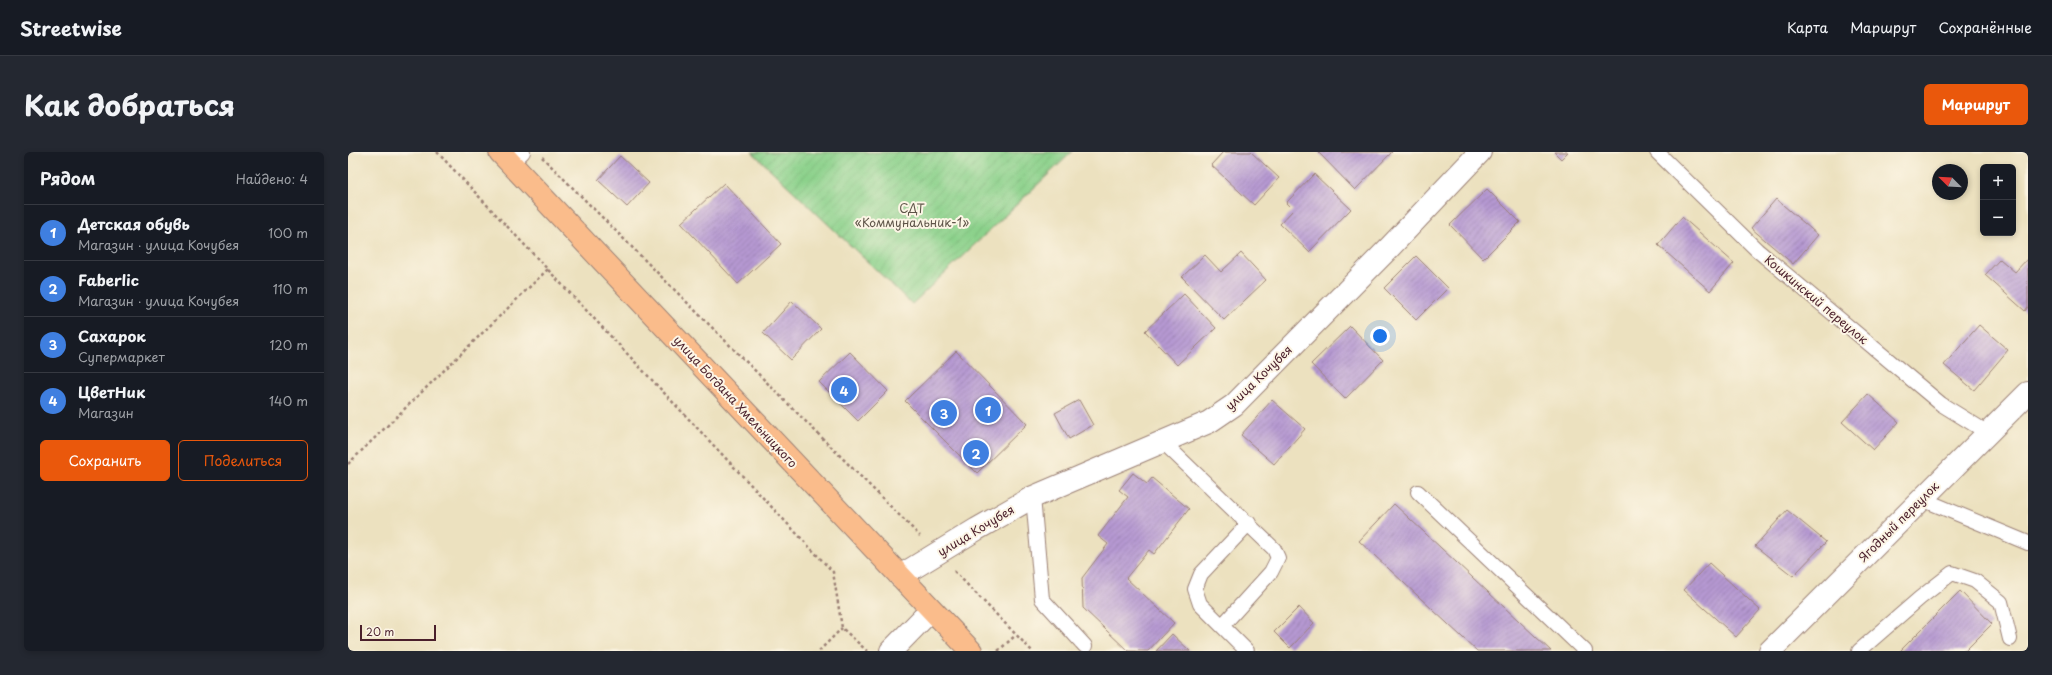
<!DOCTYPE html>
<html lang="ru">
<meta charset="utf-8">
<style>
body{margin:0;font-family:"Playpen Sans",sans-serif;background:#242831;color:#f1f3f6}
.controls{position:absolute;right:12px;top:12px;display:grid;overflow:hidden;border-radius:6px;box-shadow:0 2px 6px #0003}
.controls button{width:36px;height:36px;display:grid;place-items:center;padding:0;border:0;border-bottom:1px solid #363941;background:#171b24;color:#f1f3f6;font:20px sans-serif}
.compass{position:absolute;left:1584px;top:12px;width:36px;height:36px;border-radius:50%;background:#171b24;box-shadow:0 2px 6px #0003;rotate:294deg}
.scale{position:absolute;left:12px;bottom:10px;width:76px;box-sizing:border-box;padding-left:4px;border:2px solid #4a1f2b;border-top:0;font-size:11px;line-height:14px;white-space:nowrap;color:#4a1f2b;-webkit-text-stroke:3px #fcf5e5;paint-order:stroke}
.you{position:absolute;left:1032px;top:184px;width:14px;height:14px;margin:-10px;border:3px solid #fff;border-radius:50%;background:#1a73e8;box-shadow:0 0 0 6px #1a73e833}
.badge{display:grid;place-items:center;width:26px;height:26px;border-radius:50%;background:#ea580c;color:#fff;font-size:13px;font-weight:700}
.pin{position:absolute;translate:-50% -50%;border:2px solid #fff;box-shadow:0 1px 4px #0006}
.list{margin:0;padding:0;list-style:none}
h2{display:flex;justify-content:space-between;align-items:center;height:52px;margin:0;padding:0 16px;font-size:17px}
h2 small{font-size:13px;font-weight:400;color:#9ea1a6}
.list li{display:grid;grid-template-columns:26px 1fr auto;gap:12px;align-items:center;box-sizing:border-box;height:56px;padding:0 16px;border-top:1px solid #363941}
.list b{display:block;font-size:15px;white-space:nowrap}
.list p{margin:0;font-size:13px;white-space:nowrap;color:#9ea1a6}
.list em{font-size:13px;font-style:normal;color:#9ea1a6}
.actions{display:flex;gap:8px;padding:12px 16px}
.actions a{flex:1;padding:9px 0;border:1px solid #ea580c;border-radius:6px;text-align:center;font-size:14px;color:#ea580c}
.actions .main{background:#ea580c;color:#fff}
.map{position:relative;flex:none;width:1680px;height:499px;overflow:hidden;border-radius:6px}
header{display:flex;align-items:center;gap:24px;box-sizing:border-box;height:56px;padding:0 20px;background:#171b24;border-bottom:1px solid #363941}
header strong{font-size:19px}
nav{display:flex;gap:22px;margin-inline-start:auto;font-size:14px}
.intro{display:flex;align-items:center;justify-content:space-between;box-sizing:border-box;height:96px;padding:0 24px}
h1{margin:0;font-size:28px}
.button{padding:10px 18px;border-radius:6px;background:#ea580c;color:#fff;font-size:14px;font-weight:700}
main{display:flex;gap:24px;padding:0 24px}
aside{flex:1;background:#171b24;border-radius:6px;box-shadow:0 2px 6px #0003}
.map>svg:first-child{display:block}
.garden{fill:url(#garden-furrows);stroke:#6a785b}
.building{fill:url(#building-hatch)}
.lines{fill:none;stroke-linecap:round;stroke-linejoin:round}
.service-casing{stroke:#9b8075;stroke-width:16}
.minor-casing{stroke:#9b8075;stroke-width:24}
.tertiary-casing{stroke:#9b8075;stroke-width:24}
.primary-casing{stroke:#9b8075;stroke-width:24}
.path{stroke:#9b8075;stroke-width:2.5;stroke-dasharray:3 3;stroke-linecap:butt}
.service{stroke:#fff;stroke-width:14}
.minor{stroke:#fff;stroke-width:22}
.tertiary{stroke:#fff;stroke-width:22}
.primary{stroke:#fabc8b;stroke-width:22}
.labels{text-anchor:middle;stroke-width:4;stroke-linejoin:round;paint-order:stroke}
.park-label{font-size:12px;fill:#5e5448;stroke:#fcf5e5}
.street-label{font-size:12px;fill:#4a1f2b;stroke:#fcf5e5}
</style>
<header>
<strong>Streetwise</strong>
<nav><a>Карта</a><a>Маршрут</a><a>Сохранённые</a></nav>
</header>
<div class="intro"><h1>Как добраться</h1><a class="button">Маршрут</a></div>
<main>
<aside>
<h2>Рядом<small>Найдено: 4</small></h2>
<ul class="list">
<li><span class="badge" style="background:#3f7fe0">1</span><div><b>Детская обувь</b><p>Магазин · улица Кочубея</p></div><em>100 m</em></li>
<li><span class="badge" style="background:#3f7fe0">2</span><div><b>Faberlic</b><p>Магазин · улица Кочубея</p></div><em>110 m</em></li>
<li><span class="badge" style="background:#3f7fe0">3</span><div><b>Сахарок</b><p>Супермаркет</p></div><em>120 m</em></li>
<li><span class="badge" style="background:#3f7fe0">4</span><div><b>ЦветНик</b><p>Магазин</p></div><em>140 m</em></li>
</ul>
<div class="actions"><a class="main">Сохранить</a><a>Поделиться</a></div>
</aside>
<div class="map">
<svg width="1680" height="499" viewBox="0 0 1680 499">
<defs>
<pattern id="garden-furrows" width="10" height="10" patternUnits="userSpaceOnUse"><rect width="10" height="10" fill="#8bd18b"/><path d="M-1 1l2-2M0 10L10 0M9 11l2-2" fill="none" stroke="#79b378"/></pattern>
<pattern id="building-hatch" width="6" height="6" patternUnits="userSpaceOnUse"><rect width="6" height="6" fill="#b599d2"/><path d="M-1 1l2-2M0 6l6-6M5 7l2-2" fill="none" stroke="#957cab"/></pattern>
</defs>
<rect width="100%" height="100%" fill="#fcf5e5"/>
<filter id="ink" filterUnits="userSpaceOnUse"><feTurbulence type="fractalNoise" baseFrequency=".025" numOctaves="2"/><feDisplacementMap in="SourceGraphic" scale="8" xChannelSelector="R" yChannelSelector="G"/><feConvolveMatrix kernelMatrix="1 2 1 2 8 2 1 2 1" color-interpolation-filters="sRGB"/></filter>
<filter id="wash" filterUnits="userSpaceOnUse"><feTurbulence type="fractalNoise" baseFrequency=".012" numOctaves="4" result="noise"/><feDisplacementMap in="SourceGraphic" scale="16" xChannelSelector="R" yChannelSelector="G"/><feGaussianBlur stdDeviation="0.9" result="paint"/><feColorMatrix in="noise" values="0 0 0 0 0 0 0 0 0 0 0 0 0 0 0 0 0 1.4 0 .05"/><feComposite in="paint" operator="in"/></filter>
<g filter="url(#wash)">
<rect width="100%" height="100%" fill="#ece1bf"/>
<path class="garden" d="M404 0H724L564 152Z"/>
<g id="blocks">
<path class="building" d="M875 0H903L931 26 906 53 863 13Z
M970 0H1044L1007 38Z
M1206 0H1220L1213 7Z
M272 4 301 31 279 55 250 28Z
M966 22 1003 57 961 100 932 72 945 58 938 51Z
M376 31 433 92 390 132 333 71Z
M1139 37 1172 70 1135 107 1102 73Z
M1428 47 1470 83 1445 112 1403 76Z
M1334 65 1386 111 1362 139 1310 93Z
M893 101 918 128 876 168 834 125 857 103 873 120Z
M1068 104 1100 136 1068 168 1036 136Z
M1680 106V155L1677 159 1637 123 1652 107 1667 120Z
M836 142 868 176 829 213 797 179Z
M444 149 473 177 443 208 415 181Z
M1631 173 1660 198 1626 238 1596 213Z
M1002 174 1035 208 997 247 963 212Z
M608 199 679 272 629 321 557 249Z
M502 200 540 239 510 269 471 230Z
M1520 242 1551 270 1525 298 1494 270Z
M731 248 745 273 721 287 707 261Z
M924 248 957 277 926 312 893 283Z
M785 321 799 332 804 326 841 357 806 402 801 398 778 426 826 471 800 499H780L735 456 734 426 760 392 750 384 780 345 771 338Z
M1046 352 1203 499H1129L1011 389Z
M1439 358 1478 390 1445 424 1407 394Z
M1361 411 1412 458 1388 485 1336 438Z
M1612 439 1644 472 1617 499H1552Z
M951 455 966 471 942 496 926 480Z
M824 482 842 499H808Z"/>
</g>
</g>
<g filter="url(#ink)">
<use href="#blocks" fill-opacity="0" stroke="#9b8075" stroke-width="1"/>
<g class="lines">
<g class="service-casing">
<path id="service" d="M1309 0 1409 98 1593 252 1640 281
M163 11 175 0
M815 290 926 397 930 406 923 420 874 474 899 499
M1070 340 1237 499
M685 345 694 447 737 494
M1574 347 1680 391
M874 474 852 452 847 437 853 422 901 371
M1511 499 1572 446 1604 421 1627 429 1653 450 1662 487"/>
</g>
<g class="minor-casing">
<path id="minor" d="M552 424 629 377 685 345 861 270 886 253 1042 95 1132 0
M1422 499 1680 241"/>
</g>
<g class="tertiary-casing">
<path id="tertiary" d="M543 499 583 458"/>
</g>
<g class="primary-casing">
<path id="primary" d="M152 0 623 499"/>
</g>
<path class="path" d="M89 0 485 420 494 476 519 499
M194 5 572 384
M0 312 200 117
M606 419 684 499
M471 499 494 476
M650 499 668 483"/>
<use href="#service" class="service"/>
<use href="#minor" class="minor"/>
<use href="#tertiary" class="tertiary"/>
<use href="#primary" class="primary"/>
</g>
</g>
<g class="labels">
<g class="park-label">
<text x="564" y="61">СДТ<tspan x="564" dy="14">«Коммунальник-1»</tspan></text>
</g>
<g class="street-label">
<text transform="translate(1468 148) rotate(40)" y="4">Кошкинский переулок</text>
<text transform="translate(911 226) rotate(-44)" y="4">улица Кочубея</text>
<text transform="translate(387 250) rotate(47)" y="4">улица Богдана Хмельницкого</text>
<text transform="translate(1551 370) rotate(-45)" y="4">Ягодный переулок</text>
<text transform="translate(628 379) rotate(-31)" y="4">улица Кочубея</text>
</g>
</g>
</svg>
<div class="controls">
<button>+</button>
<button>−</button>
</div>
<svg class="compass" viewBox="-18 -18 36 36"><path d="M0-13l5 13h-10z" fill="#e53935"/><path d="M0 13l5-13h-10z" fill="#9ea1a6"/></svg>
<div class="scale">20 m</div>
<div class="you"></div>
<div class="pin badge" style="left:640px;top:258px;background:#3f7fe0">1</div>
<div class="pin badge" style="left:628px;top:301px;background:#3f7fe0">2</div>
<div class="pin badge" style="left:596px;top:261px;background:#3f7fe0">3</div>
<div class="pin badge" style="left:496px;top:238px;background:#3f7fe0">4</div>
</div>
</main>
